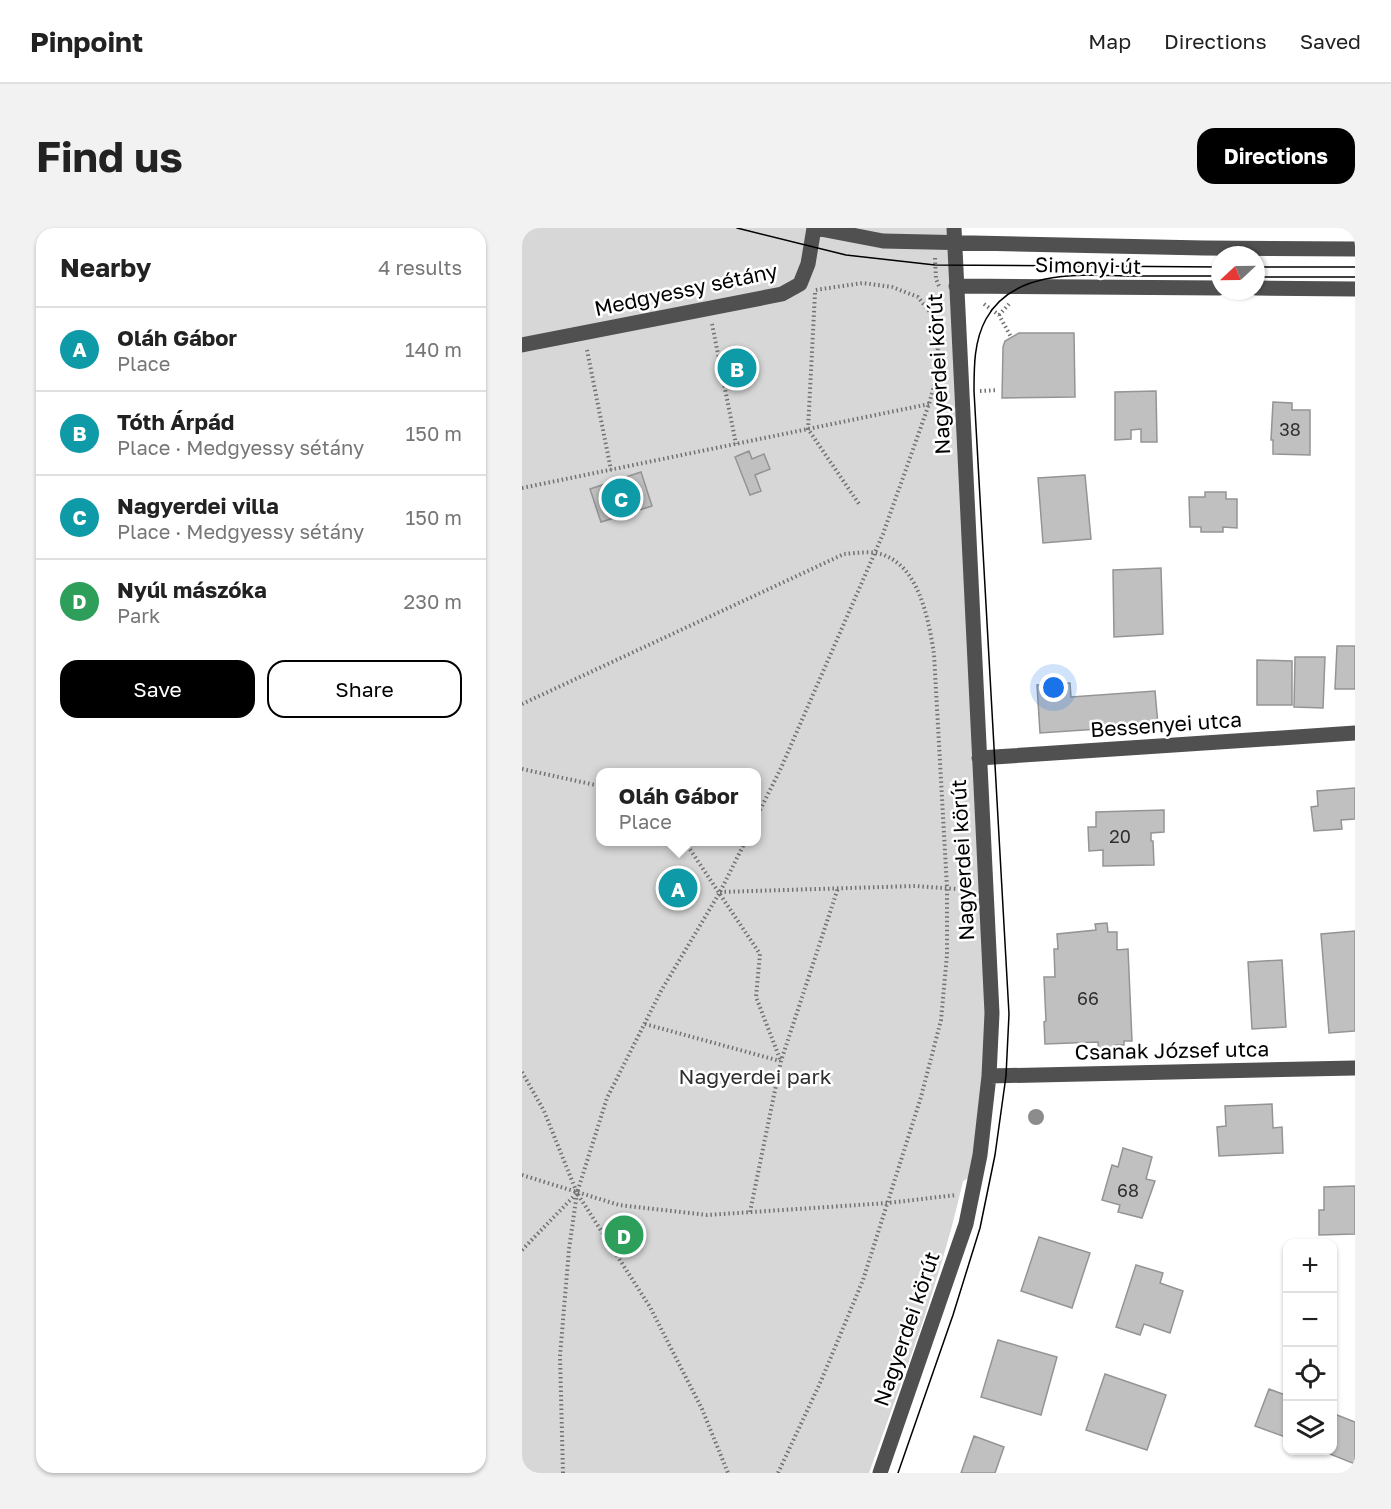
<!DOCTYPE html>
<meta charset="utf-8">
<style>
body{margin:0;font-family:"Golos Text",sans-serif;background:#f2f2f2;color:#222}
.controls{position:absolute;right:18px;bottom:18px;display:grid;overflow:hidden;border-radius:12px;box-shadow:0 2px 4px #0004}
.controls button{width:54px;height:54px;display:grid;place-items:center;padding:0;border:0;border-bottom:2px solid #e0e0e0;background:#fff;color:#222;font:30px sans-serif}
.compass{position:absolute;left:689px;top:18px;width:54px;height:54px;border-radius:50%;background:#fff;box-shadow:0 2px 4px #0004;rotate:248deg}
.you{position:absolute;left:532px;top:460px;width:21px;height:21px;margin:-15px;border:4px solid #fff;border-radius:50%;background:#1a73e8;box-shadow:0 0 0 9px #1a73e833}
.badge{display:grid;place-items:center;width:39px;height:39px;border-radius:50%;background:#000;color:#fff;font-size:20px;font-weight:700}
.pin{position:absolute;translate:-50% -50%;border:3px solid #fff;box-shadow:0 2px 6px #0006}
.popup{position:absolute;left:74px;top:540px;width:165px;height:78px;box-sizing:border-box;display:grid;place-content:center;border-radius:12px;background:#fff;filter:drop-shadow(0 2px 4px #0005);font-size:20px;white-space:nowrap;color:#767676}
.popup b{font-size:22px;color:#222}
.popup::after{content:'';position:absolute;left:50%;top:100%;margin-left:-12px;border:12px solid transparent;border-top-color:#fff}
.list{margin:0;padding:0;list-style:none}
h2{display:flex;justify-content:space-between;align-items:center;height:78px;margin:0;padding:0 24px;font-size:26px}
h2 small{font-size:20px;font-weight:400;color:#767676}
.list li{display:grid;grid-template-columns:39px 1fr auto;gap:18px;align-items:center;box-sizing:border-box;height:84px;padding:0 24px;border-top:2px solid #e0e0e0}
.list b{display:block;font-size:22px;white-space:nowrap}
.list p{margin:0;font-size:20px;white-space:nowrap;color:#767676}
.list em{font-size:20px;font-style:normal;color:#767676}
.actions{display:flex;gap:12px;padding:18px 24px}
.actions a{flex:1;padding:14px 0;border:2px solid #000;border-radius:18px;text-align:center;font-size:21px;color:#000}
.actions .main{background:#000;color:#fff}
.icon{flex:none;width:33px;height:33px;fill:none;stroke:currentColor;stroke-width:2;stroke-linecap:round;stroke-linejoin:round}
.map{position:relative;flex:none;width:833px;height:1245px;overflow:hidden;border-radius:18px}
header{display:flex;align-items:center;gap:36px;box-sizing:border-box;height:84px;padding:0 30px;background:#fff;border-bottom:2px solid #e0e0e0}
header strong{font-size:28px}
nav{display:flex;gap:33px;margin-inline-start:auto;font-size:21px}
.intro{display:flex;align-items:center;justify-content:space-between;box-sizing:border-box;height:144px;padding:0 36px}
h1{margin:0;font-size:42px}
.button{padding:15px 27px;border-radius:18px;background:#000;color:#fff;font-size:21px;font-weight:700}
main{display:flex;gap:36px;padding:0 36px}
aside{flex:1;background:#fff;border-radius:18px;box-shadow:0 2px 4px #0004}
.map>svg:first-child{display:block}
.green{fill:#d7d7d7;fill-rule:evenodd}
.building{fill:#c0c0c0;stroke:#949494;stroke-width:1.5}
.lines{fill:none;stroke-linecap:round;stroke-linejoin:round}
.path{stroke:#727272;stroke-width:4;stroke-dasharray:1.5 3;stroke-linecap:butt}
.minor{stroke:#505050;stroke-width:15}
.tram{stroke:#000;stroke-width:1.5}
.tree{fill:#8c8c8c}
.labels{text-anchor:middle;stroke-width:5;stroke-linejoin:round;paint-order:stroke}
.number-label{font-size:18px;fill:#303030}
.street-label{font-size:21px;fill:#000;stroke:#fff}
.park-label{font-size:21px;fill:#2e2e2e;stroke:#fff}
</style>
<header>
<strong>Pinpoint</strong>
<nav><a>Map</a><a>Directions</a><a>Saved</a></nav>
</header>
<div class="intro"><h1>Find us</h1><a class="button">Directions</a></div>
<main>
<aside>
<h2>Nearby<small>4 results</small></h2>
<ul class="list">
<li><span class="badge" style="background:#0f9aa8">A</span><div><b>Oláh Gábor</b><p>Place</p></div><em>140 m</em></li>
<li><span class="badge" style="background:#0f9aa8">B</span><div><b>Tóth Árpád</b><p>Place · Medgyessy sétány</p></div><em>150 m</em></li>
<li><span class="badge" style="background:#0f9aa8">C</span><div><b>Nagyerdei villa</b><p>Place · Medgyessy sétány</p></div><em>150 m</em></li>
<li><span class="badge" style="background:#2e9e5b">D</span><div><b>Nyúl mászóka</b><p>Park</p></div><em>230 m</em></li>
</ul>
<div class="actions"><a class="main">Save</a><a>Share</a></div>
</aside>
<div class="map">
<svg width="833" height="1245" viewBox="0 0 833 1245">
<rect width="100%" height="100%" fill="#fff"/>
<path class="green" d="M0 0H432L470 785 454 946 441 953C419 1052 381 1149 347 1245H0ZM78 544H234V614H78Z"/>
<path class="building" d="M497 105H552L553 169 480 170 481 119 483 113Z
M634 163 635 214H619V201L609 202V211L593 212V164Z
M751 174 770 175V182H788V227L751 226V212H749Z
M227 223 230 231 242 226 248 241 233 247 239 263 228 267 213 229Z
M119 244 130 278 79 294 68 261Z
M563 247 569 311 521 315 516 250Z
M683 264H704V271H715V300L701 299V304H679V299H668L667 269H683Z
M639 340 641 406 592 409 591 342Z
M815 418H833V461H813Z
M773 429H803L801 480 772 479Z
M735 432 770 433V477H735Z
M548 455 549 469 633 463 636 497 518 505 515 457Z
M833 560V591L819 592 820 601 792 603 789 579 796 578 795 563Z
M642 582V604L629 605V613H631L632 637 581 638V622L567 623 566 599H574V584Z
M585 695 586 704H595V722L606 721 610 813H602V817H594V827L577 828 576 814 523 816 522 794 524 793 522 749H533L532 721H536L535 706 574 702 573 696Z
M833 703V803L807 805 799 706Z
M760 732 764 799 730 801 726 734Z
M750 876 751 900 760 899 761 925 697 928 695 899 704 898 703 878Z
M601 920 630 929 624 951 633 953 620 990 596 984 598 977 580 972 590 937 596 939Z
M833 958V1006L797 1007V982H802V959Z
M517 1009 568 1025 550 1080 499 1063Z
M614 1037 641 1045 638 1055 661 1063 648 1105 622 1096 618 1107 594 1099Z
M476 1112 535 1129 519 1187 459 1169Z
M583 1146 644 1167 625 1222 564 1202Z
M747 1161 766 1168V1210L733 1198Z
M810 1185 833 1194V1236L798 1222H810Z
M452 1208 482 1219 473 1245H439Z"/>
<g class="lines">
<path class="path" d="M413 30 414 51 417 58
M293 65 286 201 337 276
M462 76 477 87 489 109
M477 87 487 76
M190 96 214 216
M65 122 89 242
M458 163 476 162
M0 260 407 176
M0 476 322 326C335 325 352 322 364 328 398 342 407 394 412 426L425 660V727L419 792 399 869 341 1052 299 1153 256 1245
M0 541 78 558
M234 590 259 540 361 306 407 176 414 151 416 118 411 88 396 69 370 59 341 55 293 62
M163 614 238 726 234 769 258 831
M198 664 393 658 449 662
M123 796 258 833
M0 844 22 883 55 965 128 1079 180 1181 206 1245
M0 947 97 977 185 987 366 975 434 967
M228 984 259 833 316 660
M0 1022 55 965
M41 1245 38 1128 47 1021 55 965 85 870 139 763 198 664 223 614"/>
<path class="minor" d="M293 0 361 13 682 20 833 21
M434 58 698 60
M734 60 833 61
M0 117 260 66 278 56 286 36 292 0
M457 530 833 505
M467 848 833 840
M358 1245 444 996 458 927 467 848 470 785 432 0"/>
<path class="tram" d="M215 0 324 27 413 37 698 39
M734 39H833
M734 49H833
M376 1245 431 1087 458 1000 473 927 484 848 487 786 452 163C452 138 452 113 464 91 492 40 561 47 610 48 640 48 669 48 698 48"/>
</g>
<circle class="tree" cx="514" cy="889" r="8"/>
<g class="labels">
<g class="number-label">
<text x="768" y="208">38</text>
<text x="598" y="615">20</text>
<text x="566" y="777">66</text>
<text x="606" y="969">68</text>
</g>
<g class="street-label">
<text transform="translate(566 38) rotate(1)" y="7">Simonyi út</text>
<text transform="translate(164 62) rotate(-12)" y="7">Medgyessy sétány</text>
<text transform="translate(417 146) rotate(-93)" y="7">Nagyerdei körút</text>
<text transform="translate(644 497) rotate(-4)" y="7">Bessenyei utca</text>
<text transform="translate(441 632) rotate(-93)" y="7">Nagyerdei körút</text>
<text transform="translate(650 823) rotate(-1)" y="7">Csanak József utca</text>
<text transform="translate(385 1101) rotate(-71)" y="7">Nagyerdei körút</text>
</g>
<g class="park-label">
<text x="233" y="856">Nagyerdei park</text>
</g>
</g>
</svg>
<div class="controls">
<button>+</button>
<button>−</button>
<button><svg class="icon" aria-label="locate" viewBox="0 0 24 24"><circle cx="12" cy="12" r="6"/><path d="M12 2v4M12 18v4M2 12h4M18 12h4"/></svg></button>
<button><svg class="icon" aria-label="layers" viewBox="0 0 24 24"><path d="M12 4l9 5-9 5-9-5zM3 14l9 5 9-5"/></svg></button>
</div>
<svg class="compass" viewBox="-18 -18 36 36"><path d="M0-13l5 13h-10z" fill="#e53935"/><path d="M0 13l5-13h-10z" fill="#767676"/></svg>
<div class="you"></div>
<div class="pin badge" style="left:156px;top:660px;background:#0f9aa8">A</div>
<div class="popup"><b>Oláh Gábor</b>Place</div>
<div class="pin badge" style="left:215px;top:140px;background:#0f9aa8">B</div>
<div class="pin badge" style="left:99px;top:270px;background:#0f9aa8">C</div>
<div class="pin badge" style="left:102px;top:1007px;background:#2e9e5b">D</div>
</div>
</main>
